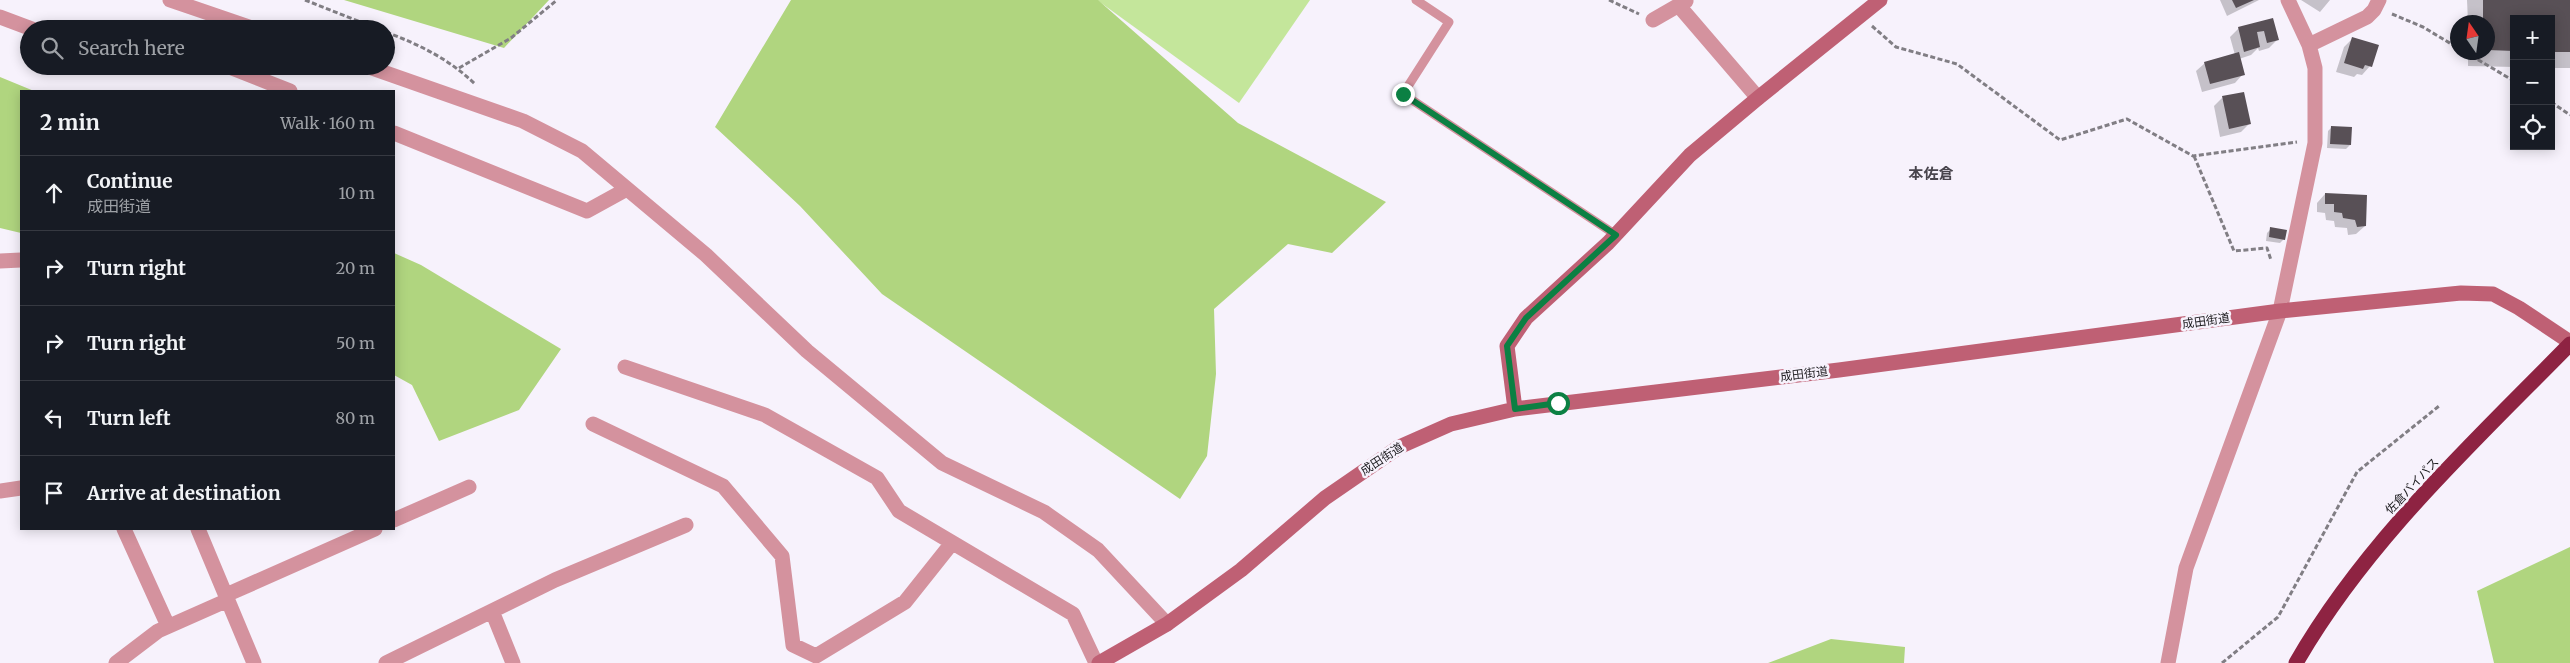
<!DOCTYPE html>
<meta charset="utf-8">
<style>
body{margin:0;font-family:Merriweather,"Noto Sans JP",serif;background:#242831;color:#f1f3f6}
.controls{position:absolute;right:15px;top:15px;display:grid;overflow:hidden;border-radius:0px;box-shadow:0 2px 12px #0003}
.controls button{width:45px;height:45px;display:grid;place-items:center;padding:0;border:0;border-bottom:1px solid #363941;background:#171b24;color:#f1f3f6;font:25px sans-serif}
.compass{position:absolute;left:2450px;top:15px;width:45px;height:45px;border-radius:50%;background:#171b24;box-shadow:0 2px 12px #0003;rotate:347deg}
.stop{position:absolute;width:15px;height:15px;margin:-11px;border:4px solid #0b8043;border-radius:50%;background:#fff}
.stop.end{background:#0b8043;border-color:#fff;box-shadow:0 1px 5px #0008}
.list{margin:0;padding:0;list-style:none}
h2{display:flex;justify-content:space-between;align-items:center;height:65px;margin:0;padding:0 20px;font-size:21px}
h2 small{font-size:16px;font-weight:400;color:#9ea1a6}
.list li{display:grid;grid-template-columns:32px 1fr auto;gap:15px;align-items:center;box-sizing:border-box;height:75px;padding:0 20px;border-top:1px solid #363941}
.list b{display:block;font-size:19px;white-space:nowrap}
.list p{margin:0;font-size:16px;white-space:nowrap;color:#9ea1a6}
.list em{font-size:16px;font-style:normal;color:#9ea1a6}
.icon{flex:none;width:28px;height:28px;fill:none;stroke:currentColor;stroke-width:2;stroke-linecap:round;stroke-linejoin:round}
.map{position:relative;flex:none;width:2570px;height:663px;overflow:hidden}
.search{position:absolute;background:#171b24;box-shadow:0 2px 12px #0003;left:20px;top:20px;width:375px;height:55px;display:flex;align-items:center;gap:12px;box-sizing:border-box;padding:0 18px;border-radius:28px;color:#9ea1a6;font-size:19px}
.panel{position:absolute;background:#171b24;box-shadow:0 2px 12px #0003;left:20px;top:90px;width:375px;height:440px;border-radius:0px}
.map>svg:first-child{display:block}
.green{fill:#c4e69b}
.forest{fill:#b0d57f}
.shadow{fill:#0003}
.building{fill:#585056}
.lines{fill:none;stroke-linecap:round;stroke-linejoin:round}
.path{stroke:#817e84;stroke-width:3;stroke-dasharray:5 2.5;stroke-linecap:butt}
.lane{stroke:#d4929e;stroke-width:9}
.street{stroke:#d4929e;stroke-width:15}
.secondary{stroke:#bf6074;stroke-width:15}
.highway{stroke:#8e2342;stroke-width:15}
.route{stroke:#0b8043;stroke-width:6}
.labels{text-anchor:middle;stroke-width:5;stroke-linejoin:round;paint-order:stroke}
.street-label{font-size:12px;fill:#1d1c1f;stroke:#f7f2fc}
.quarter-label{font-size:15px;font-weight:bold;fill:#49454d;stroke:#f7f2fc}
</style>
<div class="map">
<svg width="2570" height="663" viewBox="0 0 2570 663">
<rect width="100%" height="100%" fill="#f7f2fc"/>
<path class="green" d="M1097 0H1310L1239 103Z"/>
<path class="forest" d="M344 0H549L504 48Z
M791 0H1098L1238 123 1386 202 1332 253 1288 244 1214 309 1216 374 1207 456 1180 499 882 294 800 206 715 127Z
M0 77 34 91H21V233L0 228Z
M394 253 421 265 561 349 519 410 439 441 412 385 394 375Z
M2570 547V663H2494L2477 591Z
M1831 639 1905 647 1904 663H1768Z"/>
<path class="shadow" d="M2220 0H2259L2227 16Z
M2301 0H2330L2320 12Z
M2467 0H2570V68H2551V19H2514V67L2468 66V52H2488V22H2468Z
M2272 19 2277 40 2269 48 2259 51 2258 48 2251 55 2239 59 2243 74 2235 83 2202 92 2196 71 2205 63 2235 55 2230 37 2239 28Z
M2353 38 2370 66 2362 75 2357 74 2354 77 2336 72 2344 47Z
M2222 98 2249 124 2241 132 2220 137 2214 106Z
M2332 127 2350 145 2346 149 2327 148 2328 131Z
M2325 194 2365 226 2356 234 2348 235 2347 228 2335 227 2334 221 2326 220 2325 213 2317 212V203Z
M2271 229 2284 239 2280 243 2266 241 2267 233Z"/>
<path class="building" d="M2232 0H2254L2236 8Z
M2483 0H2570V52H2551V19H2514V51L2488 50V22H2483Z
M2273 18 2279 40 2267 43 2264 31 2257 32 2260 47 2244 52 2238 27Z
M2352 37 2379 45 2372 67 2365 65 2363 69 2344 63Z
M2239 52 2245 75 2210 84 2204 62Z
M2244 92 2251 124 2229 129 2222 96Z
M2331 126 2352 127 2351 145 2330 144Z
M2325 193 2367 195 2366 226 2357 227 2355 220 2343 218 2342 213 2334 212V204H2325Z
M2270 227 2287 230 2285 240 2269 237Z"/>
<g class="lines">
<path class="path" d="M305 0 378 29
M1609 0 1639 14
M2392 14 2423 27 2458 48
M1872 26 1896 47 1957 64 2060 140 2127 119 2193 156 2297 142
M386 32C420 45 449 59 475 84
M2465 52 2514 81
M459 68 511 38 557 0
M2551 102 2570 115
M2194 156 2234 251 2267 248 2271 260
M2222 663 2278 617 2357 472 2439 406"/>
<path class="lane" d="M1416 0 1449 22 1403 94 1616 235"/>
<path class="street" d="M170 0 255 29
M1679 6 1758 98
M0 17 32 29
M1653 20 1686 1
M2309 45 2367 17 2374 10 2379 0
M227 66 290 91
M366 66 523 121 582 151 706 255 807 351 942 463 1044 512 1098 550 1167 624
M394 133 587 211 627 189
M0 261 21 260
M625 367 765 415 877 478 899 511 1073 614 1096 663
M593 424 723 486 782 556 793 645 816 656 905 602 952 543
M0 491 21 488
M394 520 469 487
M124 529 168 626
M198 529 254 663
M226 595 375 529
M492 611 513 663
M116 663 158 631 228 600
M386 663 555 580 686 525
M2168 663 2186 568 2280 311 2315 143V68L2309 45 2288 0"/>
<path class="secondary" d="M1515 409 1507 346 1526 318 1608 243 1690 155 1758 98 1880 0
M1099 663 1167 624 1241 570 1325 498 1399 447 1451 424 1515 409 1839 370 2280 311 2461 293 2493 294 2519 308 2570 342"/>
<path class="highway" d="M2296 663C2366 541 2472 444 2570 344"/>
</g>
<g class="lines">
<path class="route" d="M1403 94 1616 235 1526 318 1507 346 1515 409 1558 403"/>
</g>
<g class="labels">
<g class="street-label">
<text transform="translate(2206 321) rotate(-8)" y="4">成田街道</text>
<text transform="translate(1804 374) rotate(-7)" y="4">成田街道</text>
<text transform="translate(1382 459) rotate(-33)" y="4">成田街道</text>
<text transform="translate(2412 486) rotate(-47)" y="4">佐倉バイパス</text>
</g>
<g class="quarter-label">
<text x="1931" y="179">本佐倉</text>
</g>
</g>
</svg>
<div class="controls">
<button>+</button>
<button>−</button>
<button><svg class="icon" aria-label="locate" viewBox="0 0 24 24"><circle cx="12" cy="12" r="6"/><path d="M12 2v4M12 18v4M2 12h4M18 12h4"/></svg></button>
</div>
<svg class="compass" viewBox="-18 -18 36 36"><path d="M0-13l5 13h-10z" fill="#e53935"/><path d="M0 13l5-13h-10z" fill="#9ea1a6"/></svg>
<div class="stop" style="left:1558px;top:403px"></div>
<div class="stop end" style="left:1403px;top:94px"></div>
<div class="search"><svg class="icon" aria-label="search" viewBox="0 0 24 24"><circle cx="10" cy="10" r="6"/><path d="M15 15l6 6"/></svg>Search here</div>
<section class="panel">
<h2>2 min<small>Walk · 160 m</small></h2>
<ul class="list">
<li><svg class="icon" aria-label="ahead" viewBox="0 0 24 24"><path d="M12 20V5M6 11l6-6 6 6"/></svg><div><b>Continue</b><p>成田街道</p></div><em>10 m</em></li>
<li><svg class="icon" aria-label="right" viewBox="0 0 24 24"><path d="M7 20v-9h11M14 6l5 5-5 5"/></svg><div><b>Turn right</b></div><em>20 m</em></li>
<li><svg class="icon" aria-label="right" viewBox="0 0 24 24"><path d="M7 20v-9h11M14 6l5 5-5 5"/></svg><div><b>Turn right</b></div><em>50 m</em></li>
<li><svg class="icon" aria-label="left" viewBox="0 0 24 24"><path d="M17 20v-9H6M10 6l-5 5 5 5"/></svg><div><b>Turn left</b></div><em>80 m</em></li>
<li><svg class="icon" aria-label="arrive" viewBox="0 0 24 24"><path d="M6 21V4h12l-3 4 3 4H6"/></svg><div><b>Arrive at destination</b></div></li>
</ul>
</section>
</div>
